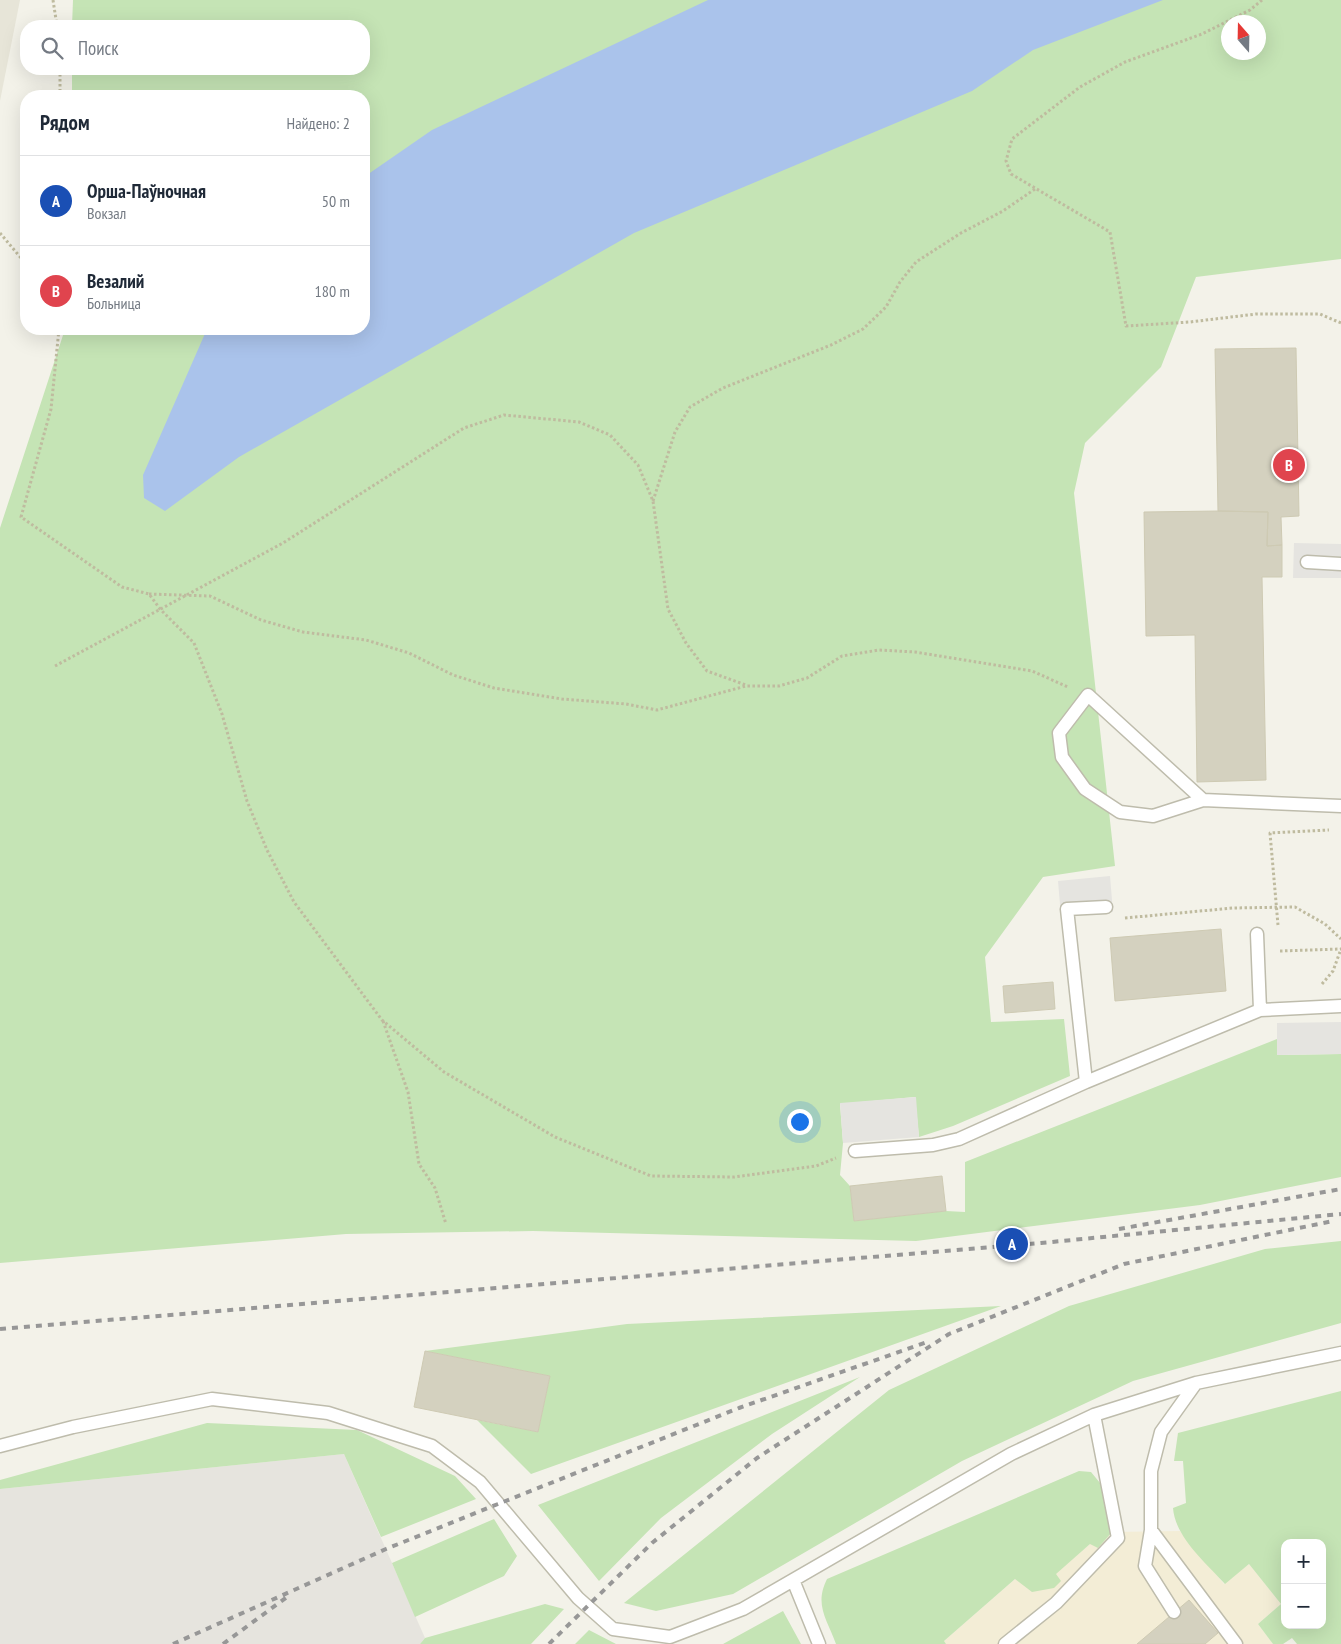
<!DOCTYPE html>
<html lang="ru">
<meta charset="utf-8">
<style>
body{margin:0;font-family:"PT Sans Narrow",sans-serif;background:#f6f6f7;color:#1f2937}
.controls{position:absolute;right:15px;bottom:15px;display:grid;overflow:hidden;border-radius:10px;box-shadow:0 5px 20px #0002}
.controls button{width:45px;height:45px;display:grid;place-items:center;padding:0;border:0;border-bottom:1px solid #e0e1e3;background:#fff;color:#1f2937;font:25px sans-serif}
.compass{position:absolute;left:1221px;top:15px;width:45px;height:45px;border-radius:50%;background:#fff;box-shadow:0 5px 20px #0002;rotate:340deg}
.you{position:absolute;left:799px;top:1121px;width:18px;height:18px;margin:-12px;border:4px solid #fff;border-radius:50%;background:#1a73e8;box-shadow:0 0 0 8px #1a73e833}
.badge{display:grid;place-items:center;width:32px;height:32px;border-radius:50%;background:#0f766e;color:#fff;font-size:16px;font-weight:700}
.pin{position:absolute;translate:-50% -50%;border:2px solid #fff;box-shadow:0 1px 5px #0006}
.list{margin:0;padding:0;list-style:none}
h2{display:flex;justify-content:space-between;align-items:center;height:65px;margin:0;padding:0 20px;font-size:21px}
h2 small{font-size:16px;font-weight:400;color:#747a83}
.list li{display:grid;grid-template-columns:32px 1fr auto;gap:15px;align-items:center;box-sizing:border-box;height:90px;padding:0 20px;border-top:1px solid #e0e1e3}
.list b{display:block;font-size:19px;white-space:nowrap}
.list p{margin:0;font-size:16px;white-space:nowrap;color:#747a83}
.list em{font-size:16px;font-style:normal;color:#747a83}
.icon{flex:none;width:28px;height:28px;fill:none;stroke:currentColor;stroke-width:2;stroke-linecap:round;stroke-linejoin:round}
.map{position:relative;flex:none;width:1341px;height:1644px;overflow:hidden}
.search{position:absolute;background:#fff;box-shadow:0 5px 20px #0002;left:20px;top:20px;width:350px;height:55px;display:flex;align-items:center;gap:12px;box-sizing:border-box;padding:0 18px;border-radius:20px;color:#747a83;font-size:19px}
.panel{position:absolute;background:#fff;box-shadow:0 5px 20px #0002;left:20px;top:90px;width:350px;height:245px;border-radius:20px}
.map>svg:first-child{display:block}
.residential{fill:#e7e5d8}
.commercial{fill:#f3edd6}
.industrial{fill:#e6e4de}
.green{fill:#c5e4b5;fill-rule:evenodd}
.parking{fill:#e5e4e0}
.water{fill:#aac3eb}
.building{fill:#d4d1bf;stroke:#cecab3}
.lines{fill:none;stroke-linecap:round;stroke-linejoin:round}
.service-casing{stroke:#bebcac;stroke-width:15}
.path{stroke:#bfbb9f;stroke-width:3;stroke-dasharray:2.5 2.5;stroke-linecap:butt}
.service{stroke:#fff;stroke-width:12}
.rail{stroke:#979797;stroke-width:4;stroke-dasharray:6 6;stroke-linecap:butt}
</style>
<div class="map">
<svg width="1341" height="1644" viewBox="0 0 1341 1644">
<rect width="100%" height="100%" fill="#f3f2e9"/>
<path class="residential" d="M0 0H20L0 101Z"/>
<path class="commercial" d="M1180 1531 1224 1584 1249 1564 1281 1604 1258 1624 1273 1644H946L944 1641 1015 1579 1055 1574 1090 1544 1112 1532Z"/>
<path class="industrial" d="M344 1454 425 1638 420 1644H0V1489Z"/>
<path class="green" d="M73 0H1341V259L1196 277 1161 367 1085 443 1074 493 1115 866 1043 877 985 957 991 1022 1064 1019 1070 1076 953 1126 919 1137 915 1097 840 1104 843 1143 840 1175 850 1186 854 1221 946 1211 965 1212V1162L1277 1039 1278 1055 1341 1054V1177L1200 1205 916 1241 533 1231 346 1234 0 1263V528L65 329H364V96H72V69H364V26H72ZM1228 22H1258V52H1228Z
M1341 1241V1323L1133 1381 962 1461 733 1594 656 1611 624 1603 889 1390 1069 1306 1265 1249Z
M1001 1306 531 1474 477 1420 538 1432 550 1376 425 1351 627 1324Z
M860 1377 772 1434 661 1518 599 1581 538 1505Z
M1341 1391V1644H1297L1292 1638 1283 1644H1273L1258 1624 1281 1604 1249 1564 1225 1584C1206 1563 1175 1537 1173 1508L1186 1503 1183 1461H1174L1178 1433ZM1285 1543H1322V1625H1285Z
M207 1423 357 1430 455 1476 476 1499 381 1537 344 1454 0 1489V1480Z
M1079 1471 1091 1472 1105 1489 1112 1532 1098 1548 1090 1544 1056 1574 1061 1581 1054 1588 1032 1592 1015 1579 944 1641 946 1644H836C827 1619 814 1605 827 1579Z
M494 1519 517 1556 504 1576 415 1617 392 1563Z
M545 1604 564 1609 531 1644H420L425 1638Z
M783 1611 801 1644H723Z
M589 1630 616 1644H575Z"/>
<path class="parking" d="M1294 543 1341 544V578H1293Z
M1110 876 1113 912 1061 916 1058 881Z
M1341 1022V1054L1277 1055V1023Z
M916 1097 919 1137 843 1143 840 1103Z"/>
<path class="water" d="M708 0H1163L1033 50 972 91 634 233 239 457 165 511 144 498 143 475 207 329H364V177L432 130Z"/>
<path class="building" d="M1296 348 1299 516 1281 517 1282 545 1267 546 1268 512 1218 511 1215 349Z
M1218 511 1268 512 1267 546 1282 545V577H1262L1266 780 1197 782 1195 635 1146 636 1144 512Z
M1221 929 1226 991 1115 1001 1110 938Z
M1053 982 1055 1009 1005 1013 1003 986Z
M942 1176 946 1211 854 1221 850 1186Z
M425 1351 550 1376 538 1432 414 1407Z
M1189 1600 1218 1633 1205 1644H1137Z"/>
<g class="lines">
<g class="service-casing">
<path id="service" d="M1307 562 1341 564
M1203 800 1153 816 1120 812 1085 789 1062 757 1059 733 1088 695 1203 800 1341 806
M1257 934 1260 1010
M1086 1082 1067 909 1106 907
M855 1151 933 1145 959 1139 1086 1082 1260 1010 1341 1006
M0 1446 73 1427 212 1399 328 1413 432 1446 480 1482 578 1598 613 1629 670 1637 743 1609 1011 1454 1094 1415 1196 1383 1341 1353
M1151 1530 1236 1644
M793 1580 819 1644
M1174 1612 1145 1566 1151 1530V1471L1161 1432 1196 1383
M1005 1644 1056 1603 1118 1538 1094 1415"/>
</g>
<path class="path" d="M53 0 57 26
M1262 0 1250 10 1202 34 1125 62 1080 87 1012 139 1006 161 1011 174 1110 232 1126 326 1190 322 1256 314H1320L1341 323
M60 69V96
M0 233 26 264
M59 329 51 409 21 517 122 587 149 594 160 609 194 643 222 714 247 801 267 850 294 902 382 1020 444 1072 555 1137 651 1176 734 1177 816 1166 836 1158
M653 501 675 432 690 407 723 388 831 345 863 329 886 307 900 282 916 262 961 233 1003 211 1035 189
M149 594 210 596 261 620 303 632 366 640 409 653 453 675 494 688 562 699 626 704 657 710 746 686H779L807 678 842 656 879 650 915 652 1032 671 1068 687
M55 666 283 543 464 428 504 415 579 422 610 435 638 465 653 501 668 609 686 643 707 671 746 685
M1125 918 1233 908 1295 907 1325 924 1341 939
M1278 925 1270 833 1329 830
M1280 951 1341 949
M1322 984 1333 971 1341 949
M383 1021 408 1092 419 1164 435 1188 446 1224"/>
<use href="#service" class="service"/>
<path class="rail" d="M1119 1229 1341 1189
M0 1329 1041 1243 1341 1214
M173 1644 386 1549 498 1504 739 1408 930 1341
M223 1644 287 1597
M549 1644 652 1543 757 1458 949 1334 1124 1264 1333 1221"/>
</g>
</svg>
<div class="controls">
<button>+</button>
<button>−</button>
</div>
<svg class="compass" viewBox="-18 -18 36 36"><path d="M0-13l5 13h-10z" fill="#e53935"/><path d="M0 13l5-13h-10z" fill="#747a83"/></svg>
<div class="you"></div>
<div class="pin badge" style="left:1012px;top:1244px;background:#1a4fb4">A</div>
<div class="pin badge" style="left:1289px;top:465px;background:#e0444e">B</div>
<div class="search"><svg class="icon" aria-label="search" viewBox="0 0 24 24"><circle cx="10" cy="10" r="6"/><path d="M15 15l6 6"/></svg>Поиск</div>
<section class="panel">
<h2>Рядом<small>Найдено: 2</small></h2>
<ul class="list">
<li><span class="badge" style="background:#1a4fb4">A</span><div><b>Орша-Паўночная</b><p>Вокзал</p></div><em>50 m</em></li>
<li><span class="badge" style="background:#e0444e">B</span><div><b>Везалий</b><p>Больница</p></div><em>180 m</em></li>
</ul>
</section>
</div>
